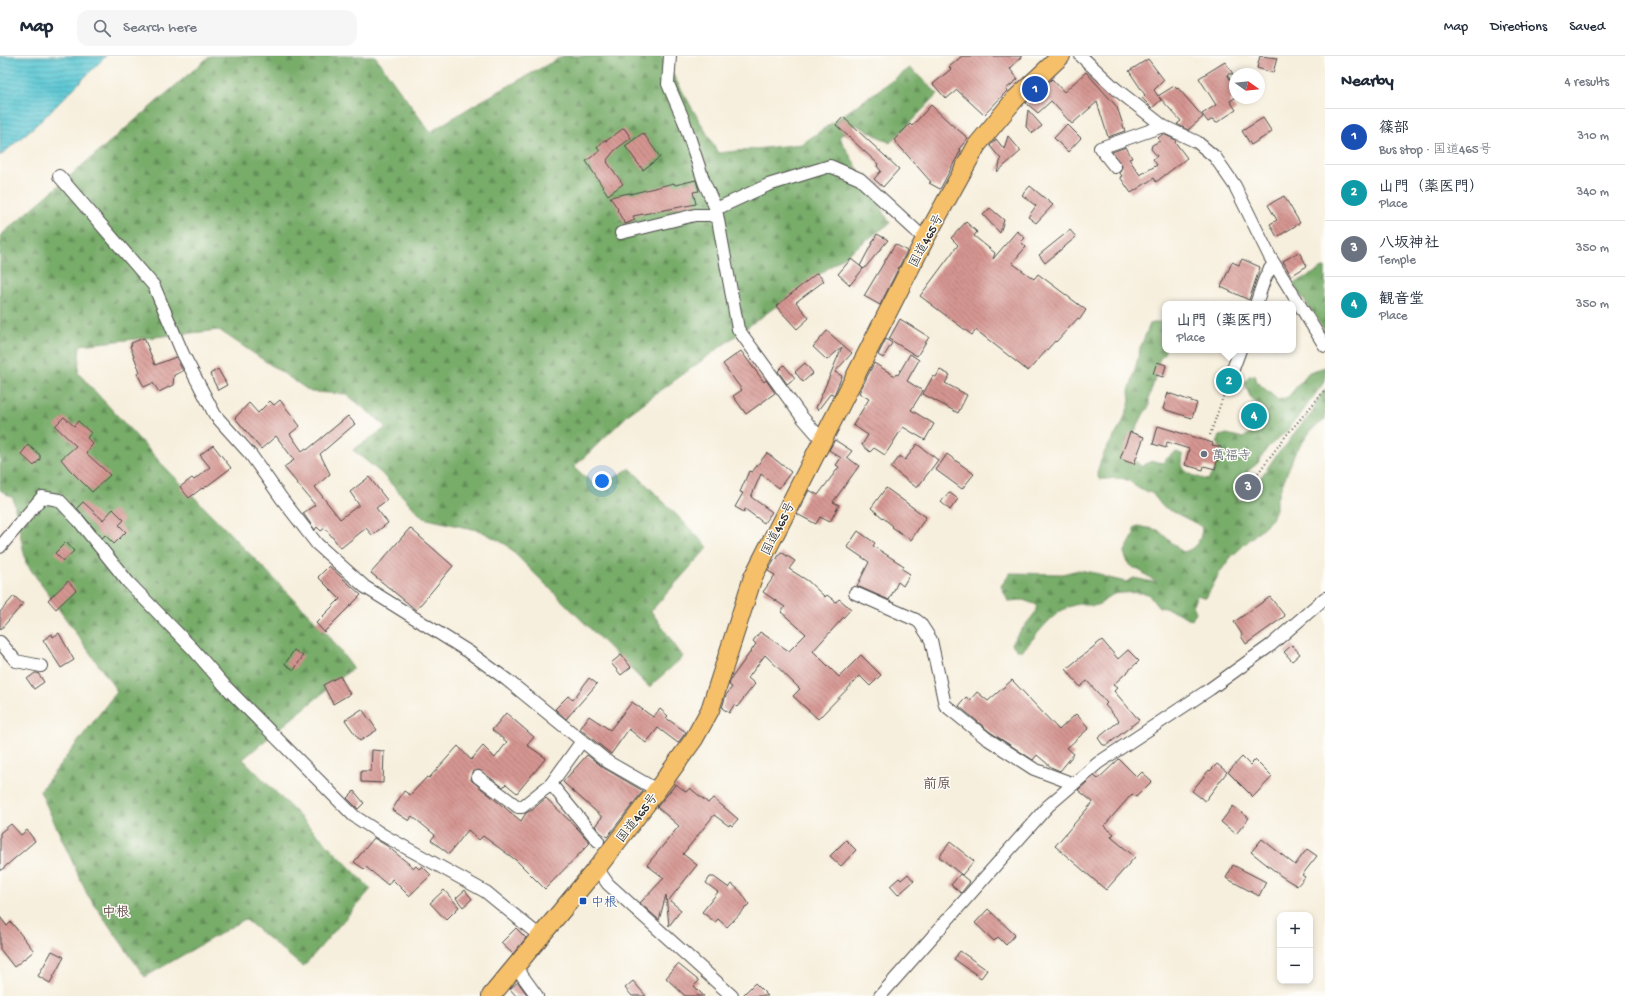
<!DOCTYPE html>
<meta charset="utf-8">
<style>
body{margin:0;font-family:"Gochi Hand","Klee One",sans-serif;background:#f6f6f7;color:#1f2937}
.controls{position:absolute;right:12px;bottom:12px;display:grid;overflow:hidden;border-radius:8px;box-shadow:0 2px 6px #0003}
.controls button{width:36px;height:36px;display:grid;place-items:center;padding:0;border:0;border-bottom:1px solid #e0e1e3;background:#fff;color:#1f2937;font:20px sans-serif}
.compass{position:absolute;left:1229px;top:12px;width:36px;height:36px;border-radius:50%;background:#fff;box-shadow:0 2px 6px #0003;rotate:105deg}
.you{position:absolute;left:602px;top:425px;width:14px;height:14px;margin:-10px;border:3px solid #fff;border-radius:50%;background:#1a73e8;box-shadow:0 0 0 6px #1a73e833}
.badge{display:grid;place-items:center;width:26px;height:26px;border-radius:50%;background:#1f6fb2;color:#fff;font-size:13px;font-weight:700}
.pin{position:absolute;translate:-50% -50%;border:2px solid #fff;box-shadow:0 1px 4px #0006}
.popup{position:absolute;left:1162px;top:245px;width:134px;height:52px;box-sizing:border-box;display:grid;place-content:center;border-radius:8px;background:#fff;filter:drop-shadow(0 1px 3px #0005);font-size:13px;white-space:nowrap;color:#747a83}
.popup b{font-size:15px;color:#1f2937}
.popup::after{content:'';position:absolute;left:50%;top:100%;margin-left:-8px;border:8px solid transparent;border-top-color:#fff}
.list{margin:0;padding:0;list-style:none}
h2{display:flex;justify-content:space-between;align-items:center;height:52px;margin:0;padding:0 16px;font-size:17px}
h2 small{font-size:13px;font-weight:400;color:#747a83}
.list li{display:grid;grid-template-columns:26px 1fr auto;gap:12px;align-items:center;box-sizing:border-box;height:56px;padding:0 16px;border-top:1px solid #e0e1e3}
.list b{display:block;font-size:15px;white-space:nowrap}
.list p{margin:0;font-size:13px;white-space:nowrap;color:#747a83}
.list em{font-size:13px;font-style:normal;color:#747a83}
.icon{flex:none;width:22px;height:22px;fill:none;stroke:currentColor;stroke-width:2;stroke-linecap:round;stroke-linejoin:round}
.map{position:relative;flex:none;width:1325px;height:940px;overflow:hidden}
header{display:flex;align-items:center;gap:24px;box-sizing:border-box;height:56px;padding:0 20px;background:#fff;border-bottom:1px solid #e0e1e3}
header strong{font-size:19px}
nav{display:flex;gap:22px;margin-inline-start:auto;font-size:14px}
.search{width:280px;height:36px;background:#f6f6f7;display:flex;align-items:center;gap:10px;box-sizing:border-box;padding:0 14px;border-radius:12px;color:#747a83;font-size:15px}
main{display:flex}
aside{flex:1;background:#fff}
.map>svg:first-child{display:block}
.forest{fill:url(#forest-firs);stroke:#516c4a}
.water{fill:url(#water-rules);stroke:#447a80}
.building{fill:url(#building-back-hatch)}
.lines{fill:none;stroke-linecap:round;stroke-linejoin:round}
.minor-casing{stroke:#4a4846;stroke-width:14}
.highway-casing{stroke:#4a4846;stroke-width:20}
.path{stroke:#4a4846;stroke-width:2;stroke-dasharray:1 3;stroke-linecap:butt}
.minor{stroke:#fff;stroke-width:12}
.highway{stroke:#f6c06b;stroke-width:18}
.worship-dot{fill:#6b7280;stroke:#fdfcf7;stroke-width:1.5}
.transit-dot{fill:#1a4fb4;stroke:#fdfcf7;stroke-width:1.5}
.labels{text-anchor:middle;stroke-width:3;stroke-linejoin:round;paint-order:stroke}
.street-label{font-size:13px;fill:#2b2b2b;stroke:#fdfcf7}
.worship-label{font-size:13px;fill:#5b616d;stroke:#fdfcf7;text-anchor:start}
.transit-label{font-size:13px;fill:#164399;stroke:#fdfcf7;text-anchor:start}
.neighbourhood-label{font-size:14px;font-weight:bold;fill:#66504f;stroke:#fdfcf7}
</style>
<header>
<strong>Map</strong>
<div class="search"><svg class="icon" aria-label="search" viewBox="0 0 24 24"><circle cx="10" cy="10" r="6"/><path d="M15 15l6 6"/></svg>Search here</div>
<nav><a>Map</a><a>Directions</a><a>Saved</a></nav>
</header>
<main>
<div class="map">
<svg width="1325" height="940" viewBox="0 0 1325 940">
<defs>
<pattern id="forest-firs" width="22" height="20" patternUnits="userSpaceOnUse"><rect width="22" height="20" fill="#77ac69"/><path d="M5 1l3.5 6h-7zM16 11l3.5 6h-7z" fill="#628c57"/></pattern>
<pattern id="water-rules" width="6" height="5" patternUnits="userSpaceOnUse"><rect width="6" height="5" fill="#5cc8d4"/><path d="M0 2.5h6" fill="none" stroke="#4ca3ac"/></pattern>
<pattern id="building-back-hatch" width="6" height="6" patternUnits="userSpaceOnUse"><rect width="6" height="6" fill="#d59591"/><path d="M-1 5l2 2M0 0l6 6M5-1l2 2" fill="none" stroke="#ad7a77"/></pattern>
</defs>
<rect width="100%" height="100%" fill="#fdfcf7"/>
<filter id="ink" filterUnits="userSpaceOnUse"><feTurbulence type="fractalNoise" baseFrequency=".025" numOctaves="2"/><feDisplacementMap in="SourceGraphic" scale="8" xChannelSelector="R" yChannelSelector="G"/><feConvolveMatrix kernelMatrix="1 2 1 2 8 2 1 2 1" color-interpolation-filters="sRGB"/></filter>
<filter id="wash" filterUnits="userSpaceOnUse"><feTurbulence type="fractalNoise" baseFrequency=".012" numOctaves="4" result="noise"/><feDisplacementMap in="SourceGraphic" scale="16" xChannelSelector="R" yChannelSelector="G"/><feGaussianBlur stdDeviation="0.9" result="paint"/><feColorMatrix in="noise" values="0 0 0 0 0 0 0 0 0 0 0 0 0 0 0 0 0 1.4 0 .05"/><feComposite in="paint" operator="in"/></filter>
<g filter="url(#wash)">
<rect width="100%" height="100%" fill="#f7efdd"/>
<path class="forest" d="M210 0H375L430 76 474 49 563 0H662L718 97 802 88 910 12 938 38 890 87 855 68 839 81 890 167 630 357 574 411 598 432 630 412 708 491 651 555 683 601 649 631 505 488 481 475 423 462 381 417 353 394 387 371 346 338 311 336 219 274 80 289 78 317 161 407 327 577 353 612 243 703 371 833 303 911 245 863 145 921 87 838 40 735 117 635 26 507 13 442 0 434V180Z
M1325 211V275L1293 228Z
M1158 266H1165V298L1159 304 1157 317 1149 341V351L1144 357 1133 379 1134 404 1142 411C1148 405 1153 404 1162 407L1172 398 1177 396 1183 399C1183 402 1182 406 1182 409 1184 418 1200 422 1208 424L1215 413 1221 392 1217 386 1220 380 1227 378 1243 382 1251 377 1264 363 1265 353C1262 349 1257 348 1254 345 1249 341 1247 333 1245 327L1249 320 1255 319 1257 326 1278 344 1288 341 1309 316 1325 311V325L1314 340 1297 363 1291 368 1288 374 1267 392 1258 407 1248 415 1246 421 1238 430 1242 433 1236 440 1241 445 1247 437 1251 440 1258 431 1261 421 1277 398 1287 388 1298 372 1312 357 1316 347 1325 333V364L1311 374 1294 399 1276 445V453L1272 463 1231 501 1220 516 1206 542 1197 539 1193 549 1196 556 1192 564 1174 555 1157 550 1148 538C1141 536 1118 536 1112 539 1107 541 1104 546 1100 548 1091 553 1086 546 1079 548 1054 552 1040 576 1023 594H1017L1011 587 1035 557 1037 549 1023 544 1008 545 1001 530 1010 517 1062 518 1079 514 1100 518 1105 521 1126 526 1134 522 1157 527 1142 516 1129 509 1124 497 1134 479V472L1138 470 1158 474 1182 496C1194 495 1204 482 1201 470L1162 450 1152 437C1146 436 1140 434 1135 430 1132 428 1131 425 1127 424 1118 420 1109 424 1099 423L1097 417 1100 407 1105 395 1122 368 1128 352 1130 345 1129 335 1133 322 1140 292 1150 268Z"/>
<path class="water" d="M0 0H106L44 62 0 100Z"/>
<g id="blocks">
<path class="building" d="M962 0H1022L1010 13 1018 23 1006 33 1007 35 984 59 957 34 946 43 933 28 951 13 949 11Z
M1260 0 1277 2 1273 17 1257 12Z
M1148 3 1164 24 1154 34 1158 40 1174 30 1177 33 1178 32 1203 61 1188 74 1177 68 1181 65 1159 41 1161 44 1152 52 1142 42 1145 39 1129 15Z
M1225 6 1233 18H1227L1235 32V42L1230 45 1236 54 1216 67 1213 63 1208 66 1202 58 1216 49 1199 22Z
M1086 16 1117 51 1125 75 1108 81 1097 46 1072 68 1051 45 1038 57 1026 47 1052 23 1064 36Z
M931 49 951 68 968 82 959 93 961 94 940 133 929 127 931 126 894 84 910 68 912 70Z
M1028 54 1042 70 1033 77 1026 71Z
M843 61 899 113 883 131 874 123 881 115 877 110 878 108 836 69Z
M1263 62 1272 76 1251 89 1242 75Z
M1067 68 1081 82 1068 96 1054 82Z
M624 72 631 82 615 94 607 104 608 106H607L623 128 608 139 586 105 600 95 597 92 604 84 606 85Z
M643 77 660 101 643 114 625 90Z
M1163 78 1176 84 1175 86 1187 102 1156 126 1154 122 1131 137 1120 121 1122 120 1120 117 1122 110 1112 96 1126 91 1132 102 1129 103 1140 119 1157 109 1153 103 1157 100 1151 93 1152 89 1160 85 1158 82Z
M1008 80 1021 95 997 116 1001 103 990 90 996 83 1004 93Z
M696 124 699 135 693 136 696 148 633 160 635 164 625 168 617 154 618 153 610 141 629 137 630 138 674 127 675 129Z
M1030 130 1053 149 1036 167 1028 161 1036 150 1022 139Z
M1284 140 1300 167 1277 181 1270 168 1277 164 1268 149Z
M990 152 1004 164 1000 177 983 159Z
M966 166 977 176 974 180 995 197 993 203 1017 175 1025 182 1021 186 1026 191 1012 207 1034 223 1038 218 1086 254 1080 263 1078 262 1056 286 1055 285 1028 315 976 274 972 279 920 240 958 189 951 182Z
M1070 174 1076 181 1045 207 1039 199Z
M877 178 888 184 864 213 860 210 863 213 850 229 838 218 851 203 860 210Z
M895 188 907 195 880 249 864 240Z
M1299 196 1307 210 1291 220 1283 205Z
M1242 203 1260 211 1249 244 1221 231 1232 206 1239 209Z
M817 217 824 225 796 246 809 262 797 273 776 250Z
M900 263 929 281 917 300 889 283Z
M827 275 852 297 835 316 842 320 834 339 831 337 818 354 816 352 842 291 827 304 813 291Z
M144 282 155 309 176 301 183 315 174 319 173 329 159 336 153 327 144 331 137 317 140 316 130 290 132 289 131 287Z
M886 283 892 287 883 302 878 299Z
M741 295 764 326 766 324 775 337 746 358 733 340 742 334 723 308Z
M910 298 919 304 907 325 923 335 911 354 934 368 925 384 903 371 885 399 874 392 870 396 862 389 868 379 853 369 869 343 859 337 874 307 895 320 896 318 898 319Z
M1157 306 1166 309 1163 321 1153 318Z
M805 307 813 317 803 326 795 316Z
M784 309 795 322 787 328 778 315Z
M218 313 227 329 218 334 210 318Z
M940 314 950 319 945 327 967 339 958 357 923 338 933 320 936 321Z
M1168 337 1197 347 1192 362 1163 353Z
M280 344 300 370 290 378 302 395 306 392 307 394 348 360 355 368 320 398 330 418 315 431 340 463 359 449 350 436 369 421 387 444 376 452 388 467 372 479 366 472 341 492 325 472 321 475 317 471 315 474 303 457 315 449 284 411 294 404 276 380 261 393 235 362 249 347 258 357 270 345 274 349Z
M1252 347 1264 352 1255 372 1244 367Z
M64 361 74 370 78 365 91 377 87 382 93 388 86 397 110 419 92 436 69 413 61 403 76 390 55 370Z
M1158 370 1213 387 1212 389 1221 391 1215 413 1204 410 1203 414 1185 409 1189 393 1167 386 1166 392 1153 388Z
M1130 376 1144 381 1134 408 1120 403Z
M835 384 852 395 847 401 859 410 833 446 839 449 830 466 820 461 816 468 797 458 809 434 818 439 839 411 836 409 841 402 829 394Z
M917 388 938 404 917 432 891 412 900 400 905 404Z
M28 389 40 399V403L34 410 21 398Z
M213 389 231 412 203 433 202 432 189 442 180 431 192 422 194 424 210 411 200 399Z
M767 397 791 416 779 432 761 418 751 441 772 456 764 467 745 453 744 456 735 451 743 437 740 436 749 415 752 416Z
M947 398 974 418 962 433 936 414Z
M1246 421 1258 431 1251 440 1238 430Z
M886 432 926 461 911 484 892 471 893 470 871 452Z
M949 436 958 443 950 454 941 446Z
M83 446 103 464 113 453 124 464 119 469 126 476 114 488 105 479 102 482 77 452Z
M410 472 453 510 416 554 371 517Z
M858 475 875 487 873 490 904 510 902 513 910 518 903 530 898 526 889 544 857 530 869 506 847 491Z
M66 486 74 495 63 505 55 497Z
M781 496 795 505 789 513 808 525 825 541 827 539 836 546 839 543 851 553 813 595 839 621 861 599 881 619 870 630 860 620 818 663 793 640 800 633 765 599 748 622 755 628 737 651 734 649 729 657 722 652 726 639 732 631 729 629 731 623 756 588 753 585 760 576 789 595 806 578 781 556 785 551 763 536 775 519 768 515 775 503 776 504Z
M329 510 361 539 324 576 316 567 340 543 318 521Z
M68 525 76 534 56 553 48 544Z
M14 540 23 548 0 574V556Z
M1270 541 1285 560 1246 588 1241 580 1242 578 1234 566Z
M59 577 74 604 61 612 43 584 52 578 53 581Z
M1102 584 1118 603 1128 594 1139 605 1113 629 1117 632 1114 635 1139 664 1107 689H1103L1098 682 1119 665 1105 649 1107 647 1087 625 1080 631 1066 613Z
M1292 589 1300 598 1292 605 1284 596Z
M294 594 303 600 294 614 285 608Z
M621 599 631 611 621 619 611 607Z
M35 617H38L44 626 34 633 27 623Z
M340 620 350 638 333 648 323 629Z
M589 622 597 628 566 663 555 653 568 640 573 644Z
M1012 624 1059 674 1076 658 1089 672 1067 692 1074 698 1060 715 1051 711 1037 699 1033 704 990 676 959 650 966 641 970 644 977 636 988 645Z
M632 646 653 661 660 653 668 660 666 662 686 676 678 687 658 672 646 687 629 673 611 698 580 673 589 660 610 674Z
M362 653 377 674 360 685 345 664Z
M506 657 534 681 527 689 546 702 517 737 506 728 503 731 479 714 472 716 471 720V724L521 765 526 757 532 754 546 742 578 773 590 787 545 833 517 805 483 780 479 784 468 774 449 798 431 784 435 779 412 760 409 765 392 754 404 735 410 739 427 721 429 722 458 690 471 704 483 690 495 702 507 686 492 674Z
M372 694 384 695 383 727 361 726V715H371Z
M587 699 604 712 643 735 607 781 601 777 595 770 602 761 563 726Z
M1242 701 1250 709 1255 704 1272 721 1253 741 1228 716Z
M1119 703 1137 721 1142 716 1152 725 1136 741 1132 738 1104 770 1114 778 1111 781 1135 801 1106 834 1055 790 1093 746 1078 734 1094 720 1098 723Z
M1217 708 1227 716 1205 745 1192 735 1209 714 1210 715Z
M676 728 686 736 690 732 708 747 713 742 738 763 732 770 730 768 729 770 714 759 683 798 697 809 669 844 681 854 669 870 666 839 659 864 640 847 664 822 647 809 679 770 657 751Z
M354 735 364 747 358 753 347 742Z
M1233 750 1249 762 1236 778 1221 766Z
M11 768 21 779 27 774 35 785 0 815V777Z
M374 782 387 790 414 812 416 810 419 813 422 810 431 819 409 840 392 823 388 829 366 811 364 813 354 806Z
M1262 783 1295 809 1307 793 1317 800 1302 819 1305 821 1297 830 1281 820 1251 796Z
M846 784 856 794 841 810 830 800Z
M950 786 974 805 962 819 939 801Z
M1233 809 1266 826 1259 840 1226 822Z
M908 818 914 825 898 839 890 830 899 822 901 824Z
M960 818 970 826 961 837 951 829Z
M710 821H714L729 832 732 828 741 836 749 848 727 871 718 863 715 866 702 856 718 836 706 827Z
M444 834 459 851 446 864 430 847Z
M465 834 472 843 463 851 456 842Z
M988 853 1015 879 1006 889 998 881 994 885 975 867Z
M0 861 7 870 11 866 34 895 14 911 0 893Z
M516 872 526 882 513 898 501 887Z
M52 895 64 901 50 927 38 920Z
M960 895 987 914 981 922 954 903Z
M678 908 699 925 694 930 704 940H685L666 922Z
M633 925 646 940H632L625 932Z
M518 926 528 940H516L510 933Z
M755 927 768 940H742Z"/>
</g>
</g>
<g filter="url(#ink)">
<use href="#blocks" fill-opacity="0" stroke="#4a4846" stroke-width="1"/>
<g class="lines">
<g class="minor-casing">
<path id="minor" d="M670 0 668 28 684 65 704 126 716 153 738 273 802 361 822 384
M1081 0 1116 33 1163 70 1197 86 1215 101 1235 130 1270 201 1325 290
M1115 111 1100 92 1163 70
M59 120 154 230 183 298 215 359 251 399 282 443 317 488 365 531 469 596 507 624 608 706 657 734
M716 153 768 129 830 110 860 123 925 183
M621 177 695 159H711L718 163
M1256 248C1261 235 1264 218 1274 208
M1230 321 1240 294
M0 491 42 441 59 444 79 465 128 526 193 593 226 631 354 760 383 779 486 836 541 881
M855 537 916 564 920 567 931 584 945 649 986 682 1034 713 1074 728
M0 586 16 605 41 610
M478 721 518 751H522L551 728 582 685
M551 728 598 785
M597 812 608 828 732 940
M516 911 537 940
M880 940 1048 750 1098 707 1210 633 1271 589 1325 542"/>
</g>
<g class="highway-casing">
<path id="highway" d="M491 940 597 812 657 734 694 683 710 654 753 521 925 183 977 89 1015 43 1061 0"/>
</g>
<path class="path" d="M1210 379 1226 332
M1258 417 1285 381 1325 334"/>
<use href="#minor" class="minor"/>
<use href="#highway" class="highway"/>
</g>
</g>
<circle class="worship-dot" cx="1204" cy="398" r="4"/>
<rect class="transit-dot" x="579" y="841" width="8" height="8" rx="2"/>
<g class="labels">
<g class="street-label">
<text transform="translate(925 184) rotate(-62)" y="5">国道465号</text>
<text transform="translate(777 472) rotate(-63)" y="5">国道465号</text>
<text transform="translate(636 761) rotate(-52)" y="5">国道465号</text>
</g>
<g class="worship-label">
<text x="1212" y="403">萬福寺</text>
</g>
<g class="transit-label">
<text x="591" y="850">中根</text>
</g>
<g class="neighbourhood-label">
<text x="937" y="732">前原</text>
<text x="116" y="860">中根</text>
</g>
</g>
</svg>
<div class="controls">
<button>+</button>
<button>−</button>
</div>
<svg class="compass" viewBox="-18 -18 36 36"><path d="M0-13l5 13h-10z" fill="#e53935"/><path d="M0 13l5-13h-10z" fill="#747a83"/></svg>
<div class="you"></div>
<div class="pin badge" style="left:1035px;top:33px;background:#1a4fb4">1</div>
<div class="pin badge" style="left:1229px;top:325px;background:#0f9aa8">2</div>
<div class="popup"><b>山門（薬医門）</b>Place</div>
<div class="pin badge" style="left:1248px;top:431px;background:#6b7280">3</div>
<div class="pin badge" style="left:1254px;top:360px;background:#0f9aa8">4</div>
</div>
<aside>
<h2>Nearby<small>4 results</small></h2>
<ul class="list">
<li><span class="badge" style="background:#1a4fb4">1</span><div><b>篠部</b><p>Bus stop · 国道465号</p></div><em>310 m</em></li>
<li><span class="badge" style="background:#0f9aa8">2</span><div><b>山門（薬医門）</b><p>Place</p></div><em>340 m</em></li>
<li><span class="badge" style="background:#6b7280">3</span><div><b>八坂神社</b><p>Temple</p></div><em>350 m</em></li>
<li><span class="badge" style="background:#0f9aa8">4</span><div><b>観音堂</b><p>Place</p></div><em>350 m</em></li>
</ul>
</aside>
</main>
